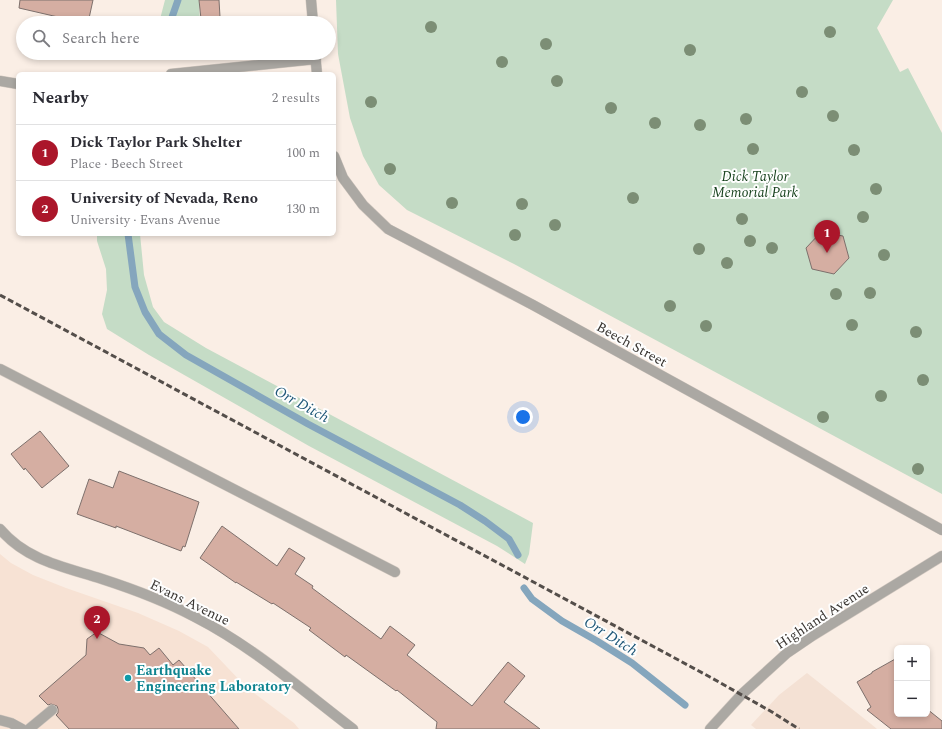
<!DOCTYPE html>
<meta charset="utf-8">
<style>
body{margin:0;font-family:Spectral,serif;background:#f7f7f7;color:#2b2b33}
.controls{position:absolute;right:12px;bottom:12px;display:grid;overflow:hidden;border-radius:6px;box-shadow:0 2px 6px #0003}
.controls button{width:36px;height:36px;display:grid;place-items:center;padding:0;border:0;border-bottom:1px solid #e1e1e2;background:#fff;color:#2b2b33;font:20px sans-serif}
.you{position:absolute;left:523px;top:417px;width:14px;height:14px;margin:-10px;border:3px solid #fff;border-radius:50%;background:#1a73e8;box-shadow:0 0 0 6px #1a73e833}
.badge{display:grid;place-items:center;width:26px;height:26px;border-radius:50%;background:#ab162a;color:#fff;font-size:13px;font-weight:700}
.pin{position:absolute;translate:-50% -33px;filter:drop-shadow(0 1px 2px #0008)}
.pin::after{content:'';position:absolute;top:21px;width:14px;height:12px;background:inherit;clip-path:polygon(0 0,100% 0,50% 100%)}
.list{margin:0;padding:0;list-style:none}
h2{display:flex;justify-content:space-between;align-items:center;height:52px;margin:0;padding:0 16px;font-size:17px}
h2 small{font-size:13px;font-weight:400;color:#7c7c81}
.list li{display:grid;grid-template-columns:26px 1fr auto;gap:12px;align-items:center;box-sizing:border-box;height:56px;padding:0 16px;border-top:1px solid #e1e1e2}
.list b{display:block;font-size:15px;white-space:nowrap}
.list p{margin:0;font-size:13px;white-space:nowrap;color:#7c7c81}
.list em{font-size:13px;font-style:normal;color:#7c7c81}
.icon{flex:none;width:22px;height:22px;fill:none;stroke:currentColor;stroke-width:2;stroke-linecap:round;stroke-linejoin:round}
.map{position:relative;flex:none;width:942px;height:729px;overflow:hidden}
.search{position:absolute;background:#fff;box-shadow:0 2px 6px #0003;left:16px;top:16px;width:320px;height:44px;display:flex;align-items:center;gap:10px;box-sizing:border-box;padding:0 14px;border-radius:22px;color:#7c7c81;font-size:15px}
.panel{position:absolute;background:#fff;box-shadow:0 2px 6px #0003;left:16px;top:72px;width:320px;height:164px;border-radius:6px}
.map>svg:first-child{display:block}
.built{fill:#f4e1d4}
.education{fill:#f7e2d4}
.green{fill:#c5dcc6}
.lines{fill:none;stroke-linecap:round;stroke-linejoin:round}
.stream{stroke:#85a6bd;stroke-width:7}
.building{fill:#d5aea2;stroke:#7d706c}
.minor-casing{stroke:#d3c9c1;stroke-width:11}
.minor{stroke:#aba8a3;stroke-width:10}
.rail{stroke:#544e4a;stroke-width:3;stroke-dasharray:6 3;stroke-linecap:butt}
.tree{fill:#7c8e75}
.culture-dot{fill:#0f9aa8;stroke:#fefefe;stroke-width:1.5}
.labels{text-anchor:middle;stroke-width:4;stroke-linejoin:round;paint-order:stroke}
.park-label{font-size:14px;font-style:italic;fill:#143f1a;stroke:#fefefe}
.street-label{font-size:14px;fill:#393531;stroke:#fefefe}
.culture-label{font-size:14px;font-weight:bold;fill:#0d838f;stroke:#fefefe;text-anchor:start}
.water-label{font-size:15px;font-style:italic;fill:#1d5677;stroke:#fefefe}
</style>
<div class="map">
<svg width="942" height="729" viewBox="0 0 942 729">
<rect width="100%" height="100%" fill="#faeee5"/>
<path class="built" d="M807 673 871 724 877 729H756L751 725 779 695Z"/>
<path class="education" d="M0 554 11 563 33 575 66 588 138 613 179 631 208 647 246 687 294 723 299 729H0Z"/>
<path class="green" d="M165 0H199L200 23H159Z
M336 0H893L877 28 900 72 908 68 942 133V494L514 264 407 210 379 185 363 156 350 118 338 54Z
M148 53H196V55L145 58Z
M97 234H140L144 275 153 307 164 322 206 348 533 523 529 554 525 564 497 546 309 446 149 355 107 329 102 314 107 290 106 269 97 241Z"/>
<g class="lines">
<path class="stream" d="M170 23 178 0
M128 234 135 287 145 312 159 334 186 355 308 424 460 505 485 521 509 539 518 555
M524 588 532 599 562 621 597 641 632 663 685 705"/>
</g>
<path class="building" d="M20 0H93L88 23H84L19 8Z
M199 0H219L220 17 201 19Z
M821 232 843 236 849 258 834 274 812 269 806 248Z
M40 431 69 466 42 488 25 468 24 470 11 454Z
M119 471 199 502 185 547 183 546 181 551 116 526V528L77 514 89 479 113 488Z
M222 526 277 566 289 548 305 558 295 574 313 586 312 588 381 639 390 626 415 645 407 655 472 706 508 662 525 676 504 702 540 729H436L437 722 397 690 396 691 346 655 345 657 309 630 311 628 273 603 272 604 236 582V583L200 558Z
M97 632 119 644 144 648 150 655 159 648 173 665 179 660 239 729H69L56 715 58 713V709L57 706 51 704 48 705 39 696 86 655 87 639Z
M897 658V714H927V709L942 721V729H891L867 710 871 707 857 682 872 673V672Z"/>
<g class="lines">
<g class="minor-casing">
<path id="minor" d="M311 0 313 23
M315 53 317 74
M171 74 316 59
M0 81 18 84
M334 156 343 178 363 205 388 229 533 305 942 530
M0 369 395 572
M0 529C27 561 65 567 102 579 133 589 165 601 195 617 252 646 302 690 353 729
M0 720 11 723 22 729
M29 729 52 710
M710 729 742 694 787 653 812 636 942 556"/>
</g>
<use href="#minor" class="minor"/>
<path class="rail" d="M0 295 710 677 772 712 799 729"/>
</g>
<g class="tree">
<circle cx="431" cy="27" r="6"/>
<circle cx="830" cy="32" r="6"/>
<circle cx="546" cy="44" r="6"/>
<circle cx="690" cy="50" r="6"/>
<circle cx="502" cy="62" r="6"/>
<circle cx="557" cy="81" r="6"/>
<circle cx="802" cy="92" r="6"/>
<circle cx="371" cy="102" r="6"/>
<circle cx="611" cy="108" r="6"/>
<circle cx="833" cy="116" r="6"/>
<circle cx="746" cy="119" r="6"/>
<circle cx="655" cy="123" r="6"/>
<circle cx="700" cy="125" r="6"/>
<circle cx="753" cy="149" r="6"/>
<circle cx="854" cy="150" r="6"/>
<circle cx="390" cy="169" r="6"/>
<circle cx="876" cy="189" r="6"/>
<circle cx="633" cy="198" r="6"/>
<circle cx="452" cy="203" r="6"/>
<circle cx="522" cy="204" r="6"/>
<circle cx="863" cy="217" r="6"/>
<circle cx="742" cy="219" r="6"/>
<circle cx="555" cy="225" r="6"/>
<circle cx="515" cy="235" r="6"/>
<circle cx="750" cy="241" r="6"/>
<circle cx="772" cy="248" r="6"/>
<circle cx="699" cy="249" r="6"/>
<circle cx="884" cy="255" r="6"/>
<circle cx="727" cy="263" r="6"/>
<circle cx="870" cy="293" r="6"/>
<circle cx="836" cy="294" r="6"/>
<circle cx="670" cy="306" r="6"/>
<circle cx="852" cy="325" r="6"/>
<circle cx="706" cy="326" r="6"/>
<circle cx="916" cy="332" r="6"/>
<circle cx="923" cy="380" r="6"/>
<circle cx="881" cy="396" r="6"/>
<circle cx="823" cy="417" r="6"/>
<circle cx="918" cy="469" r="6"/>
</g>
<circle class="culture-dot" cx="128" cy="678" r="4"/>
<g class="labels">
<g class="park-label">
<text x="755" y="181">Dick Taylor<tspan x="755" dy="16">Memorial Park</tspan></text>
</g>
<g class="street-label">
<text transform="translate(632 344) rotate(29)" y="5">Beech Street</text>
<text transform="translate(190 602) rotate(26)" y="5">Evans Avenue</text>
<text transform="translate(822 616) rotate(-33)" y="5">Highland Avenue</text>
</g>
<g class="culture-label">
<text x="136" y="675">Earthquake<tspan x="136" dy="16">Engineering Laboratory</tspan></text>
</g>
<g class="water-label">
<text transform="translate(302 404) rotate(29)" y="5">Orr Ditch</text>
<text transform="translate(611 636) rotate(32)" y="5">Orr Ditch</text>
</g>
</g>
</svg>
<div class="controls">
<button>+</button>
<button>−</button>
</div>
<div class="you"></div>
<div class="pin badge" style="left:827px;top:253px">1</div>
<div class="pin badge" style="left:97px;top:639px">2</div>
<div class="search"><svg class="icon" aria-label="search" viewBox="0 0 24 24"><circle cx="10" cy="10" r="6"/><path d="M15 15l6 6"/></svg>Search here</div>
<section class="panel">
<h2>Nearby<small>2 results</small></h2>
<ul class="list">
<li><span class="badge">1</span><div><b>Dick Taylor Park Shelter</b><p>Place · Beech Street</p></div><em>100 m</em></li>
<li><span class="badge">2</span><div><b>University of Nevada, Reno</b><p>University · Evans Avenue</p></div><em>130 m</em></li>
</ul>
</section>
</div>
